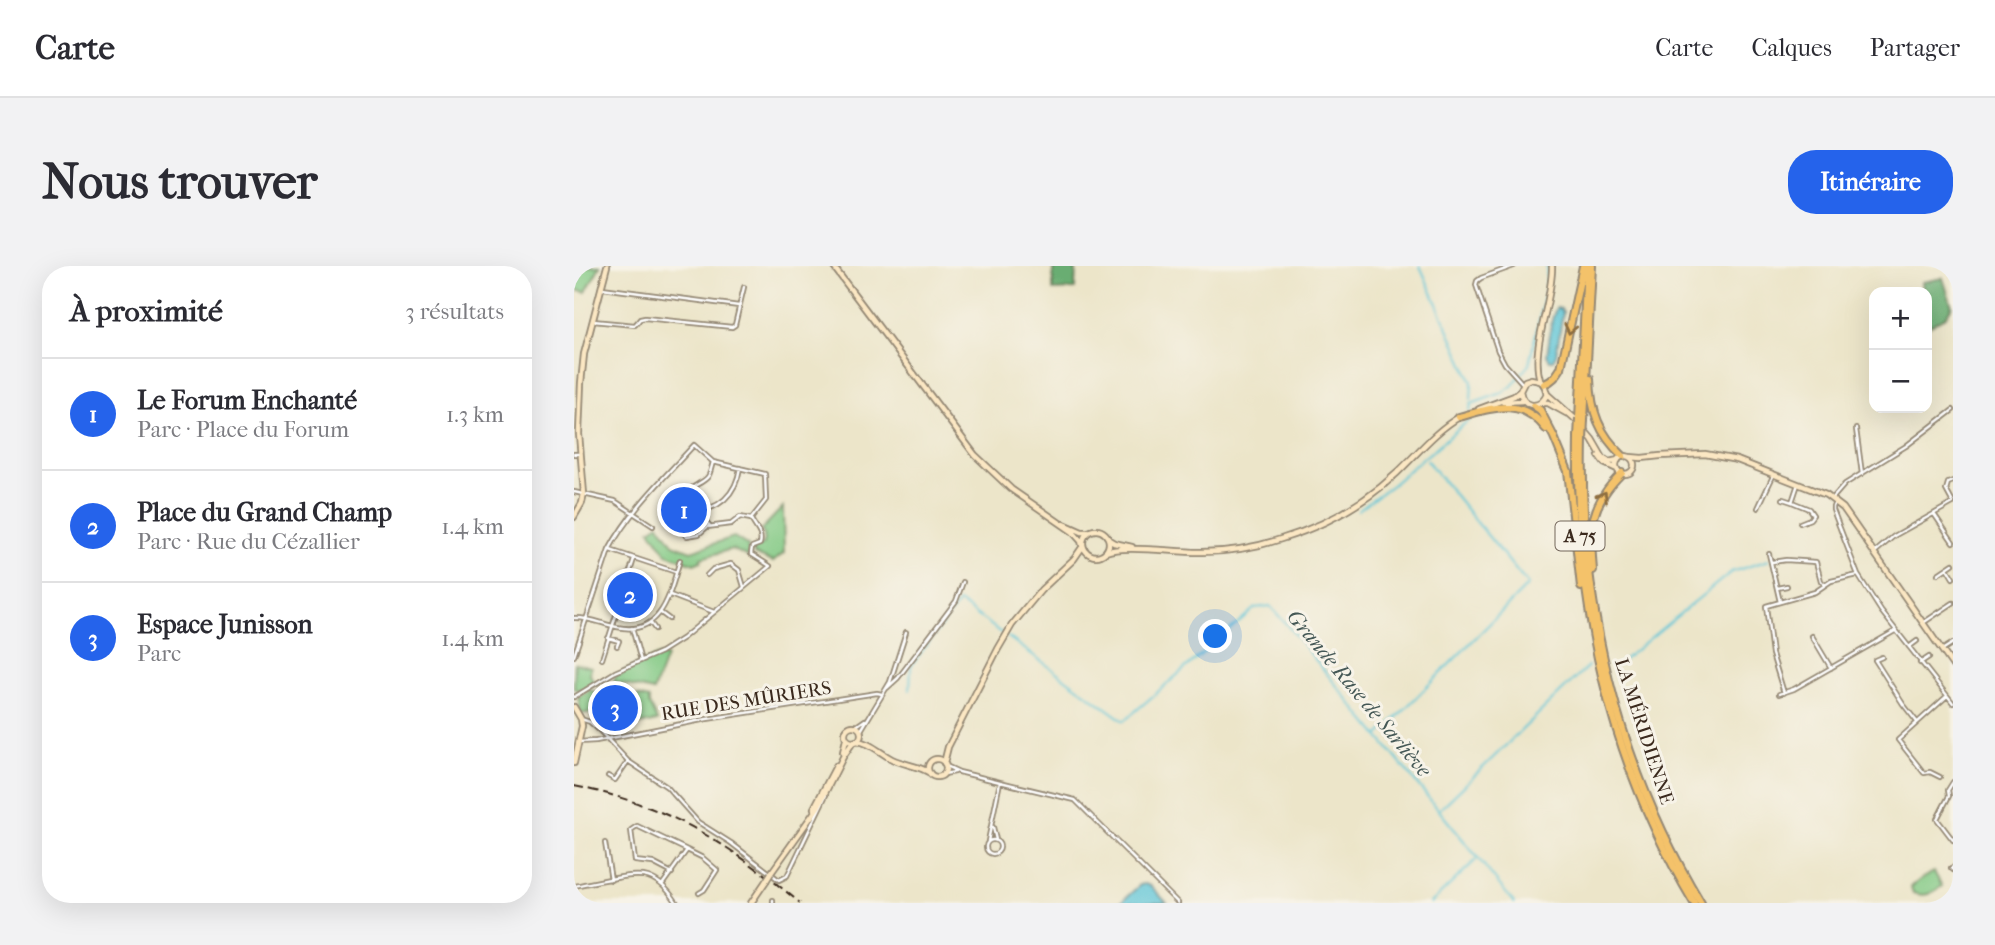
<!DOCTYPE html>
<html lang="fr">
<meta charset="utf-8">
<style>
body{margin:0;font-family:"IM FELL French Canon",serif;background:#f2f2f3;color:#2b2b33}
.controls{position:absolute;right:21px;top:21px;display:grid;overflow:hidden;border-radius:14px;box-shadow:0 7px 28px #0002}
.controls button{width:63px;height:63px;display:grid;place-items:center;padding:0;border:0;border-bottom:2px solid #e1e1e2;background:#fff;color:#2b2b33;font:35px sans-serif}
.you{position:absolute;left:642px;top:371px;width:24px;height:24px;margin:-18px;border:5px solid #fff;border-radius:50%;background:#1a73e8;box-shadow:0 0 0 10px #1a73e833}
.badge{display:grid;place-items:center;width:46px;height:46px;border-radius:50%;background:#2563eb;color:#fff;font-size:23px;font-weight:700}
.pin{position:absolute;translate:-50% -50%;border:4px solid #fff;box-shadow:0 2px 7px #0006}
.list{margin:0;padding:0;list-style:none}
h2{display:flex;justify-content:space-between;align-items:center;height:91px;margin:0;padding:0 28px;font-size:30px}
h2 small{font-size:23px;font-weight:400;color:#7c7c81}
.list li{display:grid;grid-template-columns:46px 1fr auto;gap:21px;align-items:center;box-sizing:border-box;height:112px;padding:0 28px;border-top:2px solid #e1e1e2}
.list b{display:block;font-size:26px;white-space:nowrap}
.list p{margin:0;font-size:23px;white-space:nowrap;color:#7c7c81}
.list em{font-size:23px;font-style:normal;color:#7c7c81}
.map{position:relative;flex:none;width:1379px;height:637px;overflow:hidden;border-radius:28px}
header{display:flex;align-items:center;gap:42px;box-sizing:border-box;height:98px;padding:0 35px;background:#fff;border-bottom:2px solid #e1e1e2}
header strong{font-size:33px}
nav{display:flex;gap:38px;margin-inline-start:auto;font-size:24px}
.intro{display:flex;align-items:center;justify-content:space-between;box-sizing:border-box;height:168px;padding:0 42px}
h1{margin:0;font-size:49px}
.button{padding:18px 32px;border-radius:28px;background:#2563eb;color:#fff;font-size:24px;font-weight:700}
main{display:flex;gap:42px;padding:0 42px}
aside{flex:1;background:#fff;border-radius:28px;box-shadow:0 7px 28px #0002}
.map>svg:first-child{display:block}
.green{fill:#82c984;stroke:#5e7a51;stroke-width:2}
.forest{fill:#69ad72;stroke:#526c48;stroke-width:2}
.water{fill:#5bc5d7;stroke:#4b787a;stroke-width:2}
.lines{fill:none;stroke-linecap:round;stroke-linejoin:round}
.stream{stroke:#5bc5d7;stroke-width:2}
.street-casing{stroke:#948874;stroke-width:6}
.secondary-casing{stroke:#948874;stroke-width:8}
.highway-casing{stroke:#948874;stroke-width:10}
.street{stroke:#fff;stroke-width:2.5}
.secondary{stroke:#fbe7c3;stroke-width:4.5}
.highway{stroke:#f4c26a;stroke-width:6}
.rail{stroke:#3b2a1e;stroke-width:2;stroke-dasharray:10 5;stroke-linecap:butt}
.secondary-bridge-casing{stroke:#948874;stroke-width:8;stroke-linecap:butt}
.highway-bridge-casing{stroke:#948874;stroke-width:10;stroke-linecap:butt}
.secondary-bridge{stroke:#fbe7c3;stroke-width:4.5}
.highway-bridge{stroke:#f4c26a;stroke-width:6}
.oneway{stroke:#8e6e40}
.labels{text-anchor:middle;stroke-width:6;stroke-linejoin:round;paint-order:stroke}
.shield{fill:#f7f3e8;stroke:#73665b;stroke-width:2}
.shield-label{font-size:18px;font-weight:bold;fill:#3b2a1e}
.street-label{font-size:19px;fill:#3b2a1e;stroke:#f7f3e8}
.water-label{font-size:21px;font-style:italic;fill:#455856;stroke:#f7f3e8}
</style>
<header>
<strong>Carte</strong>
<nav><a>Carte</a><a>Calques</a><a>Partager</a></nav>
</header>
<div class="intro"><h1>Nous trouver</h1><a class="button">Itinéraire</a></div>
<main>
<aside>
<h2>À proximité<small>3 résultats</small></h2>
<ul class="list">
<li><span class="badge">1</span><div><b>Le Forum Enchanté</b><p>Parc · Place du Forum</p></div><em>1.3 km</em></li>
<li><span class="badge">2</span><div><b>Place du Grand Champ</b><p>Parc · Rue du Cézallier</p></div><em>1.4 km</em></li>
<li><span class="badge">3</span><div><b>Espace Junisson</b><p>Parc</p></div><em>1.4 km</em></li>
</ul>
</aside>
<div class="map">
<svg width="1379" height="637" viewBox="0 0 1379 637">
<rect width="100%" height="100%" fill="#f7f3e8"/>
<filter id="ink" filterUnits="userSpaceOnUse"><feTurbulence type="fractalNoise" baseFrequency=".0143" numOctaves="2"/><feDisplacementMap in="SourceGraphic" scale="14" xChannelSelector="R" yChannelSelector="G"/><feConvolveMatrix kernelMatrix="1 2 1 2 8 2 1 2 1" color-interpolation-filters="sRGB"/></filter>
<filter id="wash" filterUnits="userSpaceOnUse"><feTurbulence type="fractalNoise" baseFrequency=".00686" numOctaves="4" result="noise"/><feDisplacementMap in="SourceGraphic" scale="28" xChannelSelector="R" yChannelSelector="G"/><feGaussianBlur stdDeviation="1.57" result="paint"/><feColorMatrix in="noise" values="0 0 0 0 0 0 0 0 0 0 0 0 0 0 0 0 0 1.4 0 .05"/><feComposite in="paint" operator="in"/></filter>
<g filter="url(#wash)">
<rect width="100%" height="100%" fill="#ece5c9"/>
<path class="green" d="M0 0H26L12 26 0 24Z
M209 241 210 287 199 296 180 288 179 284 190 278V269L187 264Z
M85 258 99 278 117 285 160 271 174 280V291L158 283 127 292V295L120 298 93 288 76 264Z
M85 389 92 391 79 425 40 416 42 409H48L50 405Z
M1 397 17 401 16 409 21 416 7 424 0 423Z
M16 424 52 439 59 437 63 430 75 433V438L83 455 36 465 35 460 25 445 7 448 4 431Z
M1360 606 1368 620C1357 628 1352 631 1339 627L1337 621 1348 612Z"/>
<path class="forest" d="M479 0H502L501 23 479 24Z
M1369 12 1378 40 1371 51 1353 61V26H1349L1348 16Z"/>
<path class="water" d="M982 42 987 43 989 46 982 89 979 94H976L973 89 978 54Z
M571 618 577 620 593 637H546L566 619Z"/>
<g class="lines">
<path class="stream" d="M846 0 898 116 897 133
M896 145 897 138 928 127 938 120 955 98 972 23 973 0
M851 191 896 153V151
M784 244 819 218 850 191
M434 371 550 455 681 342 696 340 713 359 904 592
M1042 400 1157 306 1195 294
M336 424 337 400 385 336 429 368
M804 470 954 319 853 195
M866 543 1014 400
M857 637 904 592 940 637"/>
</g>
</g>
<g filter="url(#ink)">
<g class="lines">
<g class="street-casing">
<path id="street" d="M940 0 907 12 903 15 902 19 924 85 931 98 948 117
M28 22 165 40
M19 55 61 59 66 53 71 52 158 61 161 59 170 21
M1282 163 1288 208
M0 188H7
M139 196C135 209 137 211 124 218 117 222 116 225 109 226L99 234 102 261 113 270 125 268 133 261 157 258 166 251 177 253
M1224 218 1218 236 1235 243 1239 249 1236 253 1226 257
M0 226 41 235 79 260
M114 226 117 238 136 260
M1209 233 1218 236
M1258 233 1271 218 1332 180 1379 144
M1261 236 1259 241V244L1284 309 1307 345 1379 437
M1379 237 1372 224 1374 217 1379 215
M1184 242 1200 208
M118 245C145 245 162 228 166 202
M1360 248 1379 276
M36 284 102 306
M1300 287 1320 270 1379 237
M1195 288 1206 336
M1198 296 1212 294 1242 296 1247 315 1251 319
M1379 298 1373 302 1379 312
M1364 308 1373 302
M133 309 139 303 157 298 165 304 170 321
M1203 322 1213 320
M96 329 140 346
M47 334 59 337 63 335 66 324 64 320 53 316
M87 347 95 353
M0 352C15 351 28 358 43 361 89 371 96 326 106 294
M76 356 81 363
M1349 357 1379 337
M58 362 67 395
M1238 370 1257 402
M34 372 45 375 43 380
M1335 381 1343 375
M1368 384 1379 377
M0 390 35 284C56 244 90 212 120 179L139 196 191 208 192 234 177 253C181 262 189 267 186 278L178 281 177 288 196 300 109 372 87 386 41 406 0 431
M1308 391 1301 394 1329 438 1343 456
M28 393 60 293
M1346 397 1355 391
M313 422 324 412 382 335 389 316
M1210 427 1198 388 1192 340 1241 326 1257 315 1284 309
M1205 428 1220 423 1321 365
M7 453 16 456 26 465 54 495 93 521 124 556 157 577 205 614 213 610 252 529
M281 461 291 454
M286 466 316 416 332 366
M4 476 22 475 133 453 303 427 308 428
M372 500 385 506 426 516 414 575
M370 508 381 506
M34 510 41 514 54 495
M1366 511 1356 506 1350 507 1324 474 1373 430
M426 516 501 534 604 637
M1379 516 1374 524 1375 530 1363 553 1379 574
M419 561 422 574
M412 581a7 7 0 1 1 14 0a7 7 0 1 1-14 0Z
M31 577 37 614
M1379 601 1377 602 1379 604
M98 607 79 597 61 595 57 564 63 560 113 584
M88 619 113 584 129 592 143 604 130 624 125 627
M0 620C18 617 58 606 74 611 86 615 96 626 103 637
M199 634V637"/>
</g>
<g class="secondary-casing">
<path id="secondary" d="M259 0 401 189 437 223 499 266 507 275 508 279
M966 114C956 82 979 35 978 0
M973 128C966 144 949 142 946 125L951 115 957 113 966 115 970 118 973 128 1000 152 1018 173 1029 192 1035 196 1044 194
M929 136 948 135
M969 137H974L992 147
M905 143 940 130 946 125
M1025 190 1030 197 1043 203
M1042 199a9 9 0 1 1 18 0a9 9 0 1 1-18 0Z
M1056 191 1068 192 1086 190 1131 188 1163 194 1252 229 1269 242 1276 252 1379 400
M0 251 8 237 10 228 5 168 7 117 10 88 33 0
M490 258 508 266H515
M509 277a13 13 0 1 1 26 0a13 13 0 1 1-26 0Z
M535 274 540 277 558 281
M532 286C548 278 606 287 628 286 654 286 682 281 707 273 750 260 790 238 823 207 844 187 862 164 887 150
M0 441 7 453 8 460 0 497
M271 468a8 8 0 1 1 16 0a8 8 0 1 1-16 0Z
M282 475C296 476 306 487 318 493 330 499 344 499 356 507
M269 486 272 473
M354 502a9 9 0 1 1 18 0a9 9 0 1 1-18 0Z
M370 497 374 481 424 383 438 359 467 324 500 293 509 280
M240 542 262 500
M197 607 244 541 269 491 279 476
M177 637 192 615"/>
</g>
<g class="highway-casing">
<path id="highway" d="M1016 113C1017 145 1025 168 1049 190
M970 118C979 115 982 110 987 102L1009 0
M960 140 966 144 980 171 994 205 1007 321
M885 151C918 142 947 130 972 163
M1005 152 1013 0
M1010 154 1018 0
M1004 171C1001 338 1034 493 1120 637
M1009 174C1005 336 1043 498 1127 637
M1019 304C1015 262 1016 238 1048 207"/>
</g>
<use href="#street" class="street"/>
<use href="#secondary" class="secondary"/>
<use href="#highway" class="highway"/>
<path class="rail" d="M0 520C94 539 153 576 226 637"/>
<g class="secondary-bridge-casing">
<path id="secondary-bridge" d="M192 615 197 607"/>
</g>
<g class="highway-bridge-casing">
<path id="highway-bridge" d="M1004 171 1005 152
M1009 174 1010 154"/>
</g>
<use href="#secondary-bridge" class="secondary-bridge"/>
<use href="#highway-bridge" class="highway-bridge"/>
</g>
<defs><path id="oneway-chevron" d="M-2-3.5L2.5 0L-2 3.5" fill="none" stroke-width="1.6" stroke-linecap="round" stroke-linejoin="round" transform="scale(1.75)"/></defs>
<g class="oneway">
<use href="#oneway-chevron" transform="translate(996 63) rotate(103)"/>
<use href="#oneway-chevron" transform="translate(1029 230) rotate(-59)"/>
</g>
</g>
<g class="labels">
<rect class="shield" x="981.5" y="255.5" width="49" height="29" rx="5"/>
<g class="shield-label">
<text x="1006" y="276">A 75</text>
</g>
<g class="street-label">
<text transform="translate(172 434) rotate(-9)" y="7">RUE DES MÛRIERS</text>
<text transform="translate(1071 465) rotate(72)" y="7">LA MÉRIDIENNE</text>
</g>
<g class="water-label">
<text transform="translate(785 427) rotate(50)" y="7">Grande Rase de Sarliève</text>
</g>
</g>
</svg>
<div class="controls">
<button>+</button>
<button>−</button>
</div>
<div class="you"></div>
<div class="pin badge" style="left:110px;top:244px">1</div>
<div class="pin badge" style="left:56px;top:329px">2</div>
<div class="pin badge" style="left:41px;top:442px">3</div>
</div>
</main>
